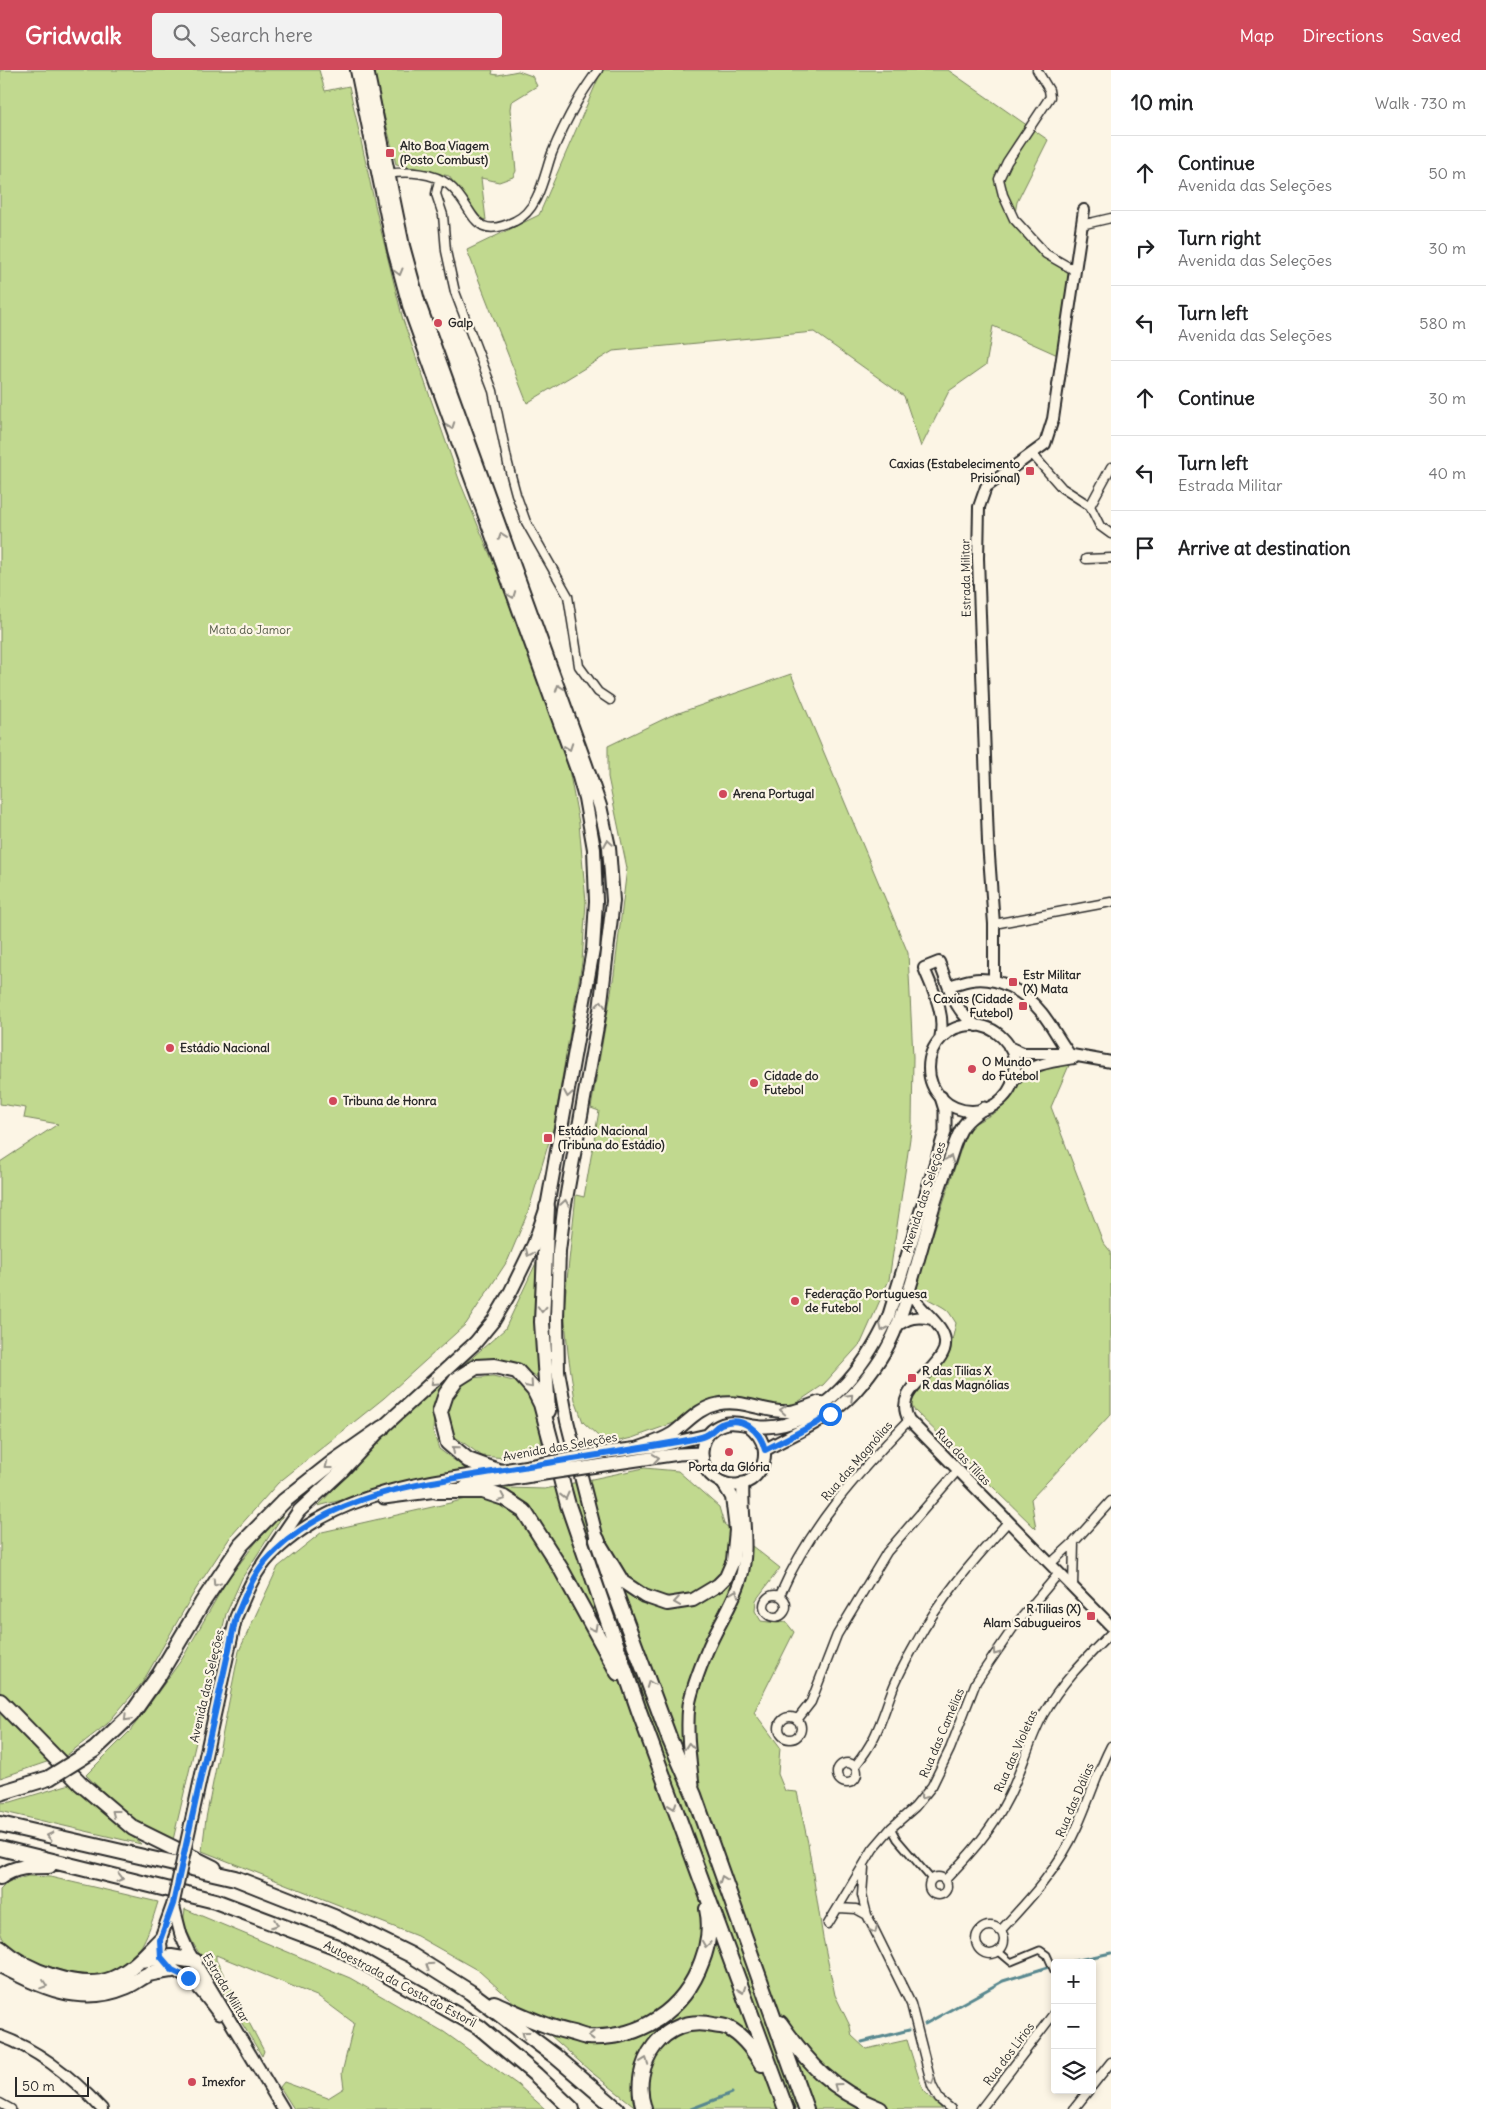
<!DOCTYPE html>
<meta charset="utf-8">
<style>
body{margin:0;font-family:Delius,sans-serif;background:#f2f2f2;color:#202124}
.controls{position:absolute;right:15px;bottom:15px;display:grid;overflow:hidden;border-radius:5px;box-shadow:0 2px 8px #0003}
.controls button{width:45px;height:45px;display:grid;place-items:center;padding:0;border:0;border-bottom:1px solid #e0e0e0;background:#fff;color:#202124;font:25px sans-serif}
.scale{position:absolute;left:15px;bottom:12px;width:74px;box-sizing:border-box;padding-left:5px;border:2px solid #2b2b2b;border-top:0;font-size:14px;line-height:18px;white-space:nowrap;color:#2b2b2b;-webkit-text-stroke:4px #fcf5e5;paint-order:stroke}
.stop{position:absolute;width:15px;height:15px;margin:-11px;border:4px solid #1a73e8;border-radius:50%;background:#fff}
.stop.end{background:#1a73e8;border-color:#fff;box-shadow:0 1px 5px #0008}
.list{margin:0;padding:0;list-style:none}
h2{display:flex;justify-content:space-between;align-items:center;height:65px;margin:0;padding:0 20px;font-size:21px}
h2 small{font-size:16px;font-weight:400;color:#757577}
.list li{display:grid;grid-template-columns:32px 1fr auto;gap:15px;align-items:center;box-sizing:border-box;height:75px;padding:0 20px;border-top:1px solid #e0e0e0}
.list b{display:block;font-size:19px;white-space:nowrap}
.list p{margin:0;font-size:16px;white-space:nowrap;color:#757577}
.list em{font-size:16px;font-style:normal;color:#757577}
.icon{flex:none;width:28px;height:28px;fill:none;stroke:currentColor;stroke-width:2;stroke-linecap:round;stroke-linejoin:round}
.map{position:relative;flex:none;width:1111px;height:2039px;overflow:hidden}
header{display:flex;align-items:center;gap:30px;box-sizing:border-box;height:70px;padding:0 25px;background:#d1495b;color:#fff}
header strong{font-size:24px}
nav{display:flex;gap:28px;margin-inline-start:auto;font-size:18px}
.search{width:350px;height:45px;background:#f2f2f2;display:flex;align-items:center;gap:12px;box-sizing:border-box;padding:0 18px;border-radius:5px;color:#757577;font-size:19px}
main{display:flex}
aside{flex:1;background:#fff}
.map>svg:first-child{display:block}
.green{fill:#c1d98f;stroke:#76825d}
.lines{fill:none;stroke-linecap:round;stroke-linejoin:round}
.stream{stroke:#59888f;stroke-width:3}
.pedestrian-casing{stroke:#2b2b2b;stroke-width:9}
.minor-casing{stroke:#2b2b2b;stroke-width:11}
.tertiary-casing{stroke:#2b2b2b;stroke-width:14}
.secondary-casing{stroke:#2b2b2b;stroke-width:15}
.primary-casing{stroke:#2b2b2b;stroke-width:16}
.motorway-casing{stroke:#2b2b2b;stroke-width:18}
.pedestrian{stroke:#fcf5e5;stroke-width:5.5}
.minor{stroke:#fcf5e5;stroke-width:8}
.tertiary{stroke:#fcf5e5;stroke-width:10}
.secondary{stroke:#fcf5e5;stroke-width:11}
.primary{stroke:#fcf5e5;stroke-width:12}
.motorway{stroke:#fcf5e5;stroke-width:14}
.secondary-bridge-casing{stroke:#2b2b2b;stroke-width:15;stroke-linecap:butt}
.motorway-bridge-casing{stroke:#2b2b2b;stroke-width:18;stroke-linecap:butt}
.secondary-bridge{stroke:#fcf5e5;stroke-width:11}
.motorway-bridge{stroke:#fcf5e5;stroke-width:14}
.oneway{stroke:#949088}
.route{stroke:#1a73e8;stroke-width:6}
.poi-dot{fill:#d1495b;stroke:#fcf5e5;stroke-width:2}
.labels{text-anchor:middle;stroke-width:4.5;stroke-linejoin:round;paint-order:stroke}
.poi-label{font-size:12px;font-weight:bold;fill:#2b2b2b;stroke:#fcf5e5;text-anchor:start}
.street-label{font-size:12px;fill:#2b2b2b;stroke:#fcf5e5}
.park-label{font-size:12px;fill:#505644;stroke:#fcf5e5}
</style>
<header>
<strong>Gridwalk</strong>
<div class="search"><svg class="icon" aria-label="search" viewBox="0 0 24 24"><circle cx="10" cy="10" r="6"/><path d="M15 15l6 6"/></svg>Search here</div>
<nav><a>Map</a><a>Directions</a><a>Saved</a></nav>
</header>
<main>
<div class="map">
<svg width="1111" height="2039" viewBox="0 0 1111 2039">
<rect width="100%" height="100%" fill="#fcf5e5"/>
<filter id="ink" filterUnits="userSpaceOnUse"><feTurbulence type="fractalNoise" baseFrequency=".02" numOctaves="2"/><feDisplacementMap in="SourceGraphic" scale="10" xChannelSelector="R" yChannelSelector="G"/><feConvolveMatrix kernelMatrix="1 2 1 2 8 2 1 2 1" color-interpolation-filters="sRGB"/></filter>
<g filter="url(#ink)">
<path class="green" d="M0 0H319L325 21 349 16 377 144 403 250 460 412 498 504 564 679 570 705 579 753 586 832 582 892 554 1055 528 1142 508 1190 466 1254 384 1328 278 1413 231 1466 196 1519 142 1613 107 1654 67 1685 0 1708V1092L58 1054 24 1048 26 1038 0 1034Z
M373 0H493L492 4 498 5 518 1 532 6 537 16 511 32 510 39 516 101 513 107 499 112 481 108 486 150 478 148 449 106 396 94Z
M602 0H948L1048 70 1017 132 1014 149 1046 184 1075 200 1062 287 993 256 986 295 949 321 921 377 904 326 814 262 613 281 527 333 467 180 539 145Z
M791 604 908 883 913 987 912 1055 889 1210 861 1273 823 1315 789 1338 759 1340H721L682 1350 632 1368 615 1372 598 1366 583 1352 575 1330 568 1283 564 1238 576 1125 584 1127 599 1041 591 1038 614 905 627 798 608 707V676L670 646Z
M1070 993 1051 1037 1103 1172 1111 1182V1344L1031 1429 1036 1459 915 1341C910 1334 909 1331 914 1323L949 1284 956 1253C953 1249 951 1244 947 1240 937 1232 921 1229 916 1216L968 1057 998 1041 1010 1026 1019 1011 1037 998Z
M536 1193 538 1308 518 1295 476 1290 453 1303 435 1332 433 1361 439 1379 466 1399 318 1436 392 1357 505 1259Z
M493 1306 521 1313C534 1335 543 1352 541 1380L506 1388 482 1386 454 1366 448 1344 454 1322 472 1308Z
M644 1398 678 1401 719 1437 724 1454 780 1498 756 1530 755 1541 761 1551 777 1553 786 1552 794 1562 754 1642 780 1677 778 1704 785 1721 797 1722 808 1773 823 1868 835 1925 850 1956 852 1966 866 1979 907 1970 923 2021 942 2039H638L590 2001 479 1901 417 1866 202 1781 206 1748 239 1581 278 1497 322 1462 450 1433 507 1418 545 1419Z
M289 1436 242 1508 226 1544 173 1770 129 1747 86 1705 130 1661 182 1589 227 1510 264 1462Z
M70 1714 141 1774 0 1741V1733L11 1732Z
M28 1806 50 1807 158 1832C151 1854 146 1876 128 1893 124 1897 114 1903 108 1904 83 1911 7 1890 0 1862 0 1850 0 1833 0 1820L8 1812Z
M185 1839 350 1908 444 1962 518 2015 545 2039H294L280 2017 284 2012 328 2028 344 2018 342 2003 354 1953 319 1927 216 1885V1890L264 1981 262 1986 194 1875 183 1853Z"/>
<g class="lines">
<path class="stream" d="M1065 1893 1111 1883
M925 1954 1003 1911 1055 1895
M862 1972 909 1960
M691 2039 732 2023"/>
<g class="pedestrian-casing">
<path id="pedestrian" d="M891 1758 897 1769 932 1810
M998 1881 1011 1892 1040 1880 1047 1885 1055 1903"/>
</g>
<g class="minor-casing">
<path id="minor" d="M1037 0 1049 20 1050 27 1007 92 999 109 1003 125 1014 149 1046 184 1074 200
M388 104C407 101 433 102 449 115 475 136 470 173 515 151 539 140 544 105 552 83 559 66 568 48 577 32 583 21 591 10 598 0
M439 110 436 124 443 145 446 181 455 222 493 321 508 394 516 424 526 452 568 526 579 596 598 622 610 630
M1081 155 1111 148
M1033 385 1062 418 1090 436 1100 456 1111 464
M1090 436 1111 397
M1086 489 1111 488
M994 854 1111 832
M1050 1494 1074 1472
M1073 1517 1074 1472 1111 1431
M764 1536a11 11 0 1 1 22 0a11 11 0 1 1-22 0Z
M780 1525C810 1456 857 1404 909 1350
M779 1658a11 11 0 1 1 22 0a11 11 0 1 1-22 0Z
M797 1650 811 1632 837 1565 887 1482 958 1400
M837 1703a10 10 0 1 1 20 0a10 10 0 1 1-20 0Z
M855 1696C877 1669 880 1653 892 1621 898 1605 907 1589 916 1573 940 1528 975 1489 1008 1452
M864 1798 862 1825 867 1845 911 1934 932 2016 939 2029 951 2039
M929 1816a9 9 0 1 1 18 0a9 9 0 1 1-18 0Z
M945 1810C971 1783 992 1760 1009 1726 1022 1700 1029 1671 1043 1645 1061 1613 1085 1589 1111 1563
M839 1838 856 1839 867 1845
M828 1854 873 1779 891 1758 915 1737 932 1716 950 1679 976 1612 1013 1558 1059 1503
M976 1870a14 14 0 1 1 28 0a14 14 0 1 1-28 0Z
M1000 1861C1030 1829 1059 1798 1077 1757 1089 1731 1097 1703 1111 1676
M1092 2016 1111 1992
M0 2033 11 2039
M981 2039 1055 1942
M1074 2039 1089 2020"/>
</g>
<g class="tertiary-casing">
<path id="tertiary" d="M994 911V854L988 772 978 488 979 437 986 417 1045 374 1053 349 1084 140
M949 916C956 914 964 911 971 910 998 905 1026 923 1042 943 1052 956 1060 971 1070 985
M929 998a43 43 0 1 1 86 0a43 43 0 1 1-86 0Z
M940 969C946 943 933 921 924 898L939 892C949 916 954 942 977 956
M1009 977 1023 983H1061L1111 992
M1012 1012C1031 994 1048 992 1074 988
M910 1219C916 1242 952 1255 944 1280 935 1305 892 1320 909 1350L1111 1556
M896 1257C908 1247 917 1246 932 1249
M0 1966C40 1980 73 2008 102 2039"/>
</g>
<g class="secondary-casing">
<path id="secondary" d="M748 1355C787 1384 749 1432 716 1409 698 1398 697 1370 715 1358 732 1346 748 1358 766 1357 822 1356 867 1294 888 1248L945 1062V1040L941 1027
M638 1378C650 1374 662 1370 673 1363 688 1352 698 1338 718 1334 743 1328 768 1345 793 1341 802 1339 811 1335 819 1332
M765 1380C796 1362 829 1350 854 1323 871 1304 888 1281 897 1256 917 1204 927 1149 947 1097 952 1084 955 1067 964 1055 969 1048 977 1043 984 1038
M608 1382 663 1375 707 1365
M610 1394 679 1384 702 1383
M465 1417 531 1406
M384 1428 444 1420
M693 1715C690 1689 686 1662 689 1635 692 1618 700 1598 707 1581 717 1556 733 1535 741 1508 750 1477 741 1445 743 1413
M191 1752 236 1547C244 1529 251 1509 264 1493 330 1418 436 1411 529 1396
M173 1834 181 1865 188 1881 283 2039
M161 1877 160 1870 173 1834
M166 1893C173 1901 182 1904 190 1910 201 1919 210 1932 219 1944"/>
</g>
<g class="primary-casing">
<path id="primary" d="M367 0 403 176 419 234 586 695 600 736 609 777 613 831 600 940 564 1140 559 1181 557 1248 558 1301 567 1351 597 1469 623 1512 644 1526 667 1534 693 1530 718 1515 726 1507 733 1491 736 1460 732 1427 724 1414
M263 1494 299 1441 342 1401 382 1358 475 1273 494 1250 511 1221 534 1174 547 1137 593 880 596 831 594 779 585 728 577 700 410 239 394 180 357 0"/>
</g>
<g class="motorway-casing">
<path id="motorway" d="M547 1137 542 1252 548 1341
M498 1401 468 1390 448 1373 440 1342 446 1324 457 1309 476 1297 495 1296 517 1301 534 1320 541 1334 568 1435 639 1641 786 2039
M437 1421H483L504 1428 524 1441 561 1499 618 1603
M597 1469 614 1519 670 1670 694 1725 806 2039
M0 1631 81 1714 133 1758 214 1798
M94 1680 131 1645 159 1605 202 1533 241 1475 284 1431 332 1393 382 1358
M0 1723 49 1708
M0 1754 235 1808 334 1847 411 1885 470 1922 555 1986 617 2039
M0 1778 215 1831 337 1877 479 1957 536 2005 572 2039
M0 1807C15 1796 31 1796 49 1796
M0 1878C25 1900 79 1922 112 1909 132 1901 146 1884 160 1870
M140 1890 171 1887 195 1891
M0 1895C41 1916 80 1936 125 1917 134 1914 141 1907 149 1904 157 1902 165 1901 172 1900
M494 1933C519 1944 543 1956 569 1962 575 1963 581 1966 587 1967 640 1970 684 1941 702 1891 708 1876 711 1856 707 1839
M780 1953C809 1995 832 2020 880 2039
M644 2039C629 1994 664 1943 713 1955 718 1956 724 1956 728 1958 743 1965 754 1981 762 1994"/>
</g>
<use href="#pedestrian" class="pedestrian"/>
<use href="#minor" class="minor"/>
<use href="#tertiary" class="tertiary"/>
<use href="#secondary" class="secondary"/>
<use href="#primary" class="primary"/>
<use href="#motorway" class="motorway"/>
<g class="secondary-bridge-casing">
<path id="secondary-bridge" d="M529 1396 608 1382
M531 1406 610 1394
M173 1834 191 1752"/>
</g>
<g class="motorway-bridge-casing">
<path id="motorway-bridge" d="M49 1708 94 1680"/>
</g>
<use href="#secondary-bridge" class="secondary-bridge"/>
<use href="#motorway-bridge" class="motorway-bridge"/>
</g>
<defs><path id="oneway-chevron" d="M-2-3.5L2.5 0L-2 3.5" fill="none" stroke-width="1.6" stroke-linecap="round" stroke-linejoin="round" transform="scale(1.25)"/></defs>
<g class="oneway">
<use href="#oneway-chevron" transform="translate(399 202) rotate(75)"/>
<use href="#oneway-chevron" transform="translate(451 356) rotate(70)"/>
<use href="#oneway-chevron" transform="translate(502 466) rotate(-109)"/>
<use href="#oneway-chevron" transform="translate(512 525) rotate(69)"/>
<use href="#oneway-chevron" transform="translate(559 618) rotate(-110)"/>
<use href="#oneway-chevron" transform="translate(569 677) rotate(70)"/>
<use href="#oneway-chevron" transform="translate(608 773) rotate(-100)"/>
<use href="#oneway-chevron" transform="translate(601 934) rotate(-83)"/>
<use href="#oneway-chevron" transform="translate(568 1024) rotate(100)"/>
<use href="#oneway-chevron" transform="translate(950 1089) rotate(-69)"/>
<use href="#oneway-chevron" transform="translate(565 1133) rotate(-81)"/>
<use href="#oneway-chevron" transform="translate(529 1183) rotate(115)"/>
<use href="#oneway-chevron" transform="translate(542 1239) rotate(93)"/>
<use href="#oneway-chevron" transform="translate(883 1258) rotate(114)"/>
<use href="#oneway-chevron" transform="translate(434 1312) rotate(137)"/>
<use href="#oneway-chevron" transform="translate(530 1315) rotate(49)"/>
<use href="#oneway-chevron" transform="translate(850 1327) rotate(-45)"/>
<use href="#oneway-chevron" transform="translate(783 1340) rotate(-176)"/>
<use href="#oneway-chevron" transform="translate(455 1379) rotate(-139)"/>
<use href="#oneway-chevron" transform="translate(656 1388) rotate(-8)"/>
<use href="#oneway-chevron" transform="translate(328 1396) rotate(142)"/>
<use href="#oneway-chevron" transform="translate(565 1426) rotate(76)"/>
<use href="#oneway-chevron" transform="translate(502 1428) rotate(24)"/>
<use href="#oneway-chevron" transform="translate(216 1513) rotate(124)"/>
<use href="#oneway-chevron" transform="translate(735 1523) rotate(-70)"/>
<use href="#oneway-chevron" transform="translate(677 1532) rotate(172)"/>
<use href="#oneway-chevron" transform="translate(594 1558) rotate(61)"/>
<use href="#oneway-chevron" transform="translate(996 1582) rotate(126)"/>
<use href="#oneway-chevron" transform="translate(650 1614) rotate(-111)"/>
<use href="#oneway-chevron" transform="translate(127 1648) rotate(134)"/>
<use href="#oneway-chevron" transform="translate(689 1676) rotate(-95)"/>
<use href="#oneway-chevron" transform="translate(923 1726) rotate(130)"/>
<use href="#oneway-chevron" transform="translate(673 1736) rotate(70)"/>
<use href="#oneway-chevron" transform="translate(115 1743) rotate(-142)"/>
<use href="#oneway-chevron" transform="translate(50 1766) rotate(-167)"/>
<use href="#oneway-chevron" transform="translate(120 1808) rotate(14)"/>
<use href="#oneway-chevron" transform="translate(723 1809) rotate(-110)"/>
<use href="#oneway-chevron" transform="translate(275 1854) rotate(21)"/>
<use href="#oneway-chevron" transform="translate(874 1860) rotate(64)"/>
<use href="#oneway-chevron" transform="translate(706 1874) rotate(98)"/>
<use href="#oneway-chevron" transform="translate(429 1896) rotate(-147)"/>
<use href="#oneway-chevron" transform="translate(44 1915) rotate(19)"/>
<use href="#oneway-chevron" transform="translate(742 1920) rotate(70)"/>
<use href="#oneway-chevron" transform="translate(525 1964) rotate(-143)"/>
<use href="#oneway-chevron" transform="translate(591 1966) rotate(-180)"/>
<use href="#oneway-chevron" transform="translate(645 1991) rotate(-70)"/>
<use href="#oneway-chevron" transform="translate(931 2011) rotate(72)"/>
<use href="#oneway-chevron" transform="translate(837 2016) rotate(-144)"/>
</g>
</g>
<g class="lines" filter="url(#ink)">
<path class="route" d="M188 1908 172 1900 161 1887 160 1870 173 1834 236 1547C244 1529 251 1509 264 1493 324 1424 414 1415 498 1401 563 1390 628 1381 693 1369 698 1368 704 1367 708 1364 713 1361 715 1357 721 1354 742 1345 760 1360 765 1380L817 1353 830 1344"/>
</g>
<g class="poi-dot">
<rect x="385" y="78" width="10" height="10" rx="2.5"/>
<circle cx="438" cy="253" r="5"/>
<rect x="1025" y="396" width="10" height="10" rx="2.5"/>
<circle cx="723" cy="724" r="5"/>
<rect x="1008" y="907" width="10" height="10" rx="2.5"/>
<rect x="1018" y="931" width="10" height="10" rx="2.5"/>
<circle cx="170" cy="978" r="5"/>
<circle cx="972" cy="999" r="5"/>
<circle cx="754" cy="1013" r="5"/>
<circle cx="333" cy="1031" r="5"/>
<rect x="543" y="1063" width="10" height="10" rx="2.5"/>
<circle cx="795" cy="1231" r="5"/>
<rect x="907" y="1303" width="10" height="10" rx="2.5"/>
<circle cx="729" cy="1382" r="5"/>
<rect x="1086" y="1541" width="10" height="10" rx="2.5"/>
<circle cx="192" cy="2012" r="5"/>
</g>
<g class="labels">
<g class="poi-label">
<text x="400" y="80">Alto Boa Viagem<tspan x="400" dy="14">(Posto Combust)</tspan></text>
<text x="448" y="257">Galp</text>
<text x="1020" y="398" text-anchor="end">Caxias (Estabelecimento<tspan x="1020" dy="14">Prisional)</tspan></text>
<text x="733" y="728">Arena Portugal</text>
<text x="1023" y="909">Estr Militar<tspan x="1023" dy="14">(X) Mata</tspan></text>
<text x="1013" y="933" text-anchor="end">Caxias (Cidade<tspan x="1013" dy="14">Futebol)</tspan></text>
<text x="180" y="982">Estádio Nacional</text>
<text x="982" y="996">O Mundo<tspan x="982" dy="14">do Futebol</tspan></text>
<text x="764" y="1010">Cidade do<tspan x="764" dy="14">Futebol</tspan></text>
<text x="343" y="1035">Tribuna de Honra</text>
<text x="558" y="1065">Estádio Nacional<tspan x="558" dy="14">(Tribuna do Estádio)</tspan></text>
<text x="805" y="1228">Federação Portuguesa<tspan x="805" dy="14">de Futebol</tspan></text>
<text x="922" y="1305">R das Tilias X<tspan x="922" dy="14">R das Magnólias</tspan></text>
<text x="729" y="1401" text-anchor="middle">Porta da Glória</text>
<text x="1081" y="1543" text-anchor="end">R Tilias (X)<tspan x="1081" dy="14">Alam Sabugueiros</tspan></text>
<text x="202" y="2016">Imexfor</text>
</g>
<g class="street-label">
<text transform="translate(966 508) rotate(-91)" y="4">Estrada Militar</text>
<text transform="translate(924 1127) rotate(-72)" y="4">Avenida das Seleções</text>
<text transform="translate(560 1377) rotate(-10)" y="4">Avenida das Seleções</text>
<text transform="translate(963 1387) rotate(46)" y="4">Rua das Tílias</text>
<text transform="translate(857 1391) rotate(-49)" y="4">Rua das Magnólias</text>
<text transform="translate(207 1616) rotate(-77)" y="4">Avenida das Seleções</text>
<text transform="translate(942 1663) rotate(-67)" y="4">Rua das Camélias</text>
<text transform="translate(1016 1681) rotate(-66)" y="4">Rua das Violetas</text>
<text transform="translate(1075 1730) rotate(-67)" y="4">Rua das Dálias</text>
<text transform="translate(400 1914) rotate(28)" y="4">Autoestrada da Costa do Estoril</text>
<text transform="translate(226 1918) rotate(59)" y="4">Estrada Militar</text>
<text transform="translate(1009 1984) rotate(-53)" y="4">Rua dos Lírios</text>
</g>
<g class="park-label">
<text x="250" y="564">Mata do Jamor</text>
</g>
</g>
</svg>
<div class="controls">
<button>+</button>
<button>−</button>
<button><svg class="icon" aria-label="layers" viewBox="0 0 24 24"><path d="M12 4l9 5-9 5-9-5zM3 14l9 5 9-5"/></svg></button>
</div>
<div class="scale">50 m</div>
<div class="stop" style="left:830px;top:1344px"></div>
<div class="stop end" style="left:188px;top:1908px"></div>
</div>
<aside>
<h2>10 min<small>Walk · 730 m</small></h2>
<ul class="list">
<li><svg class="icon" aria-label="ahead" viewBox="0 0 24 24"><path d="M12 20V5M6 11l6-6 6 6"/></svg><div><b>Continue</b><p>Avenida das Seleções</p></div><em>50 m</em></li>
<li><svg class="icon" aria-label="right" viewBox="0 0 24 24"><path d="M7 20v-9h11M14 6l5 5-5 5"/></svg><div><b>Turn right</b><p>Avenida das Seleções</p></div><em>30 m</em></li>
<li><svg class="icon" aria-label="left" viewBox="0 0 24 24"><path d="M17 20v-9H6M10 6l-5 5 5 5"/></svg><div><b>Turn left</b><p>Avenida das Seleções</p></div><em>580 m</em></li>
<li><svg class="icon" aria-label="ahead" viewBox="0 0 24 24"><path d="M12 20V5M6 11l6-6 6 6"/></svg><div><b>Continue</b></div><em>30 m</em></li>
<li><svg class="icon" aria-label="left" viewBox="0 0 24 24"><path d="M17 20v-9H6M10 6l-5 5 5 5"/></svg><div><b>Turn left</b><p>Estrada Militar</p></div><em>40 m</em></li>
<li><svg class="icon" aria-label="arrive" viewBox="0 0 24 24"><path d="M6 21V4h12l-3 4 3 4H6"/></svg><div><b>Arrive at destination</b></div></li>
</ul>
</aside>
</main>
